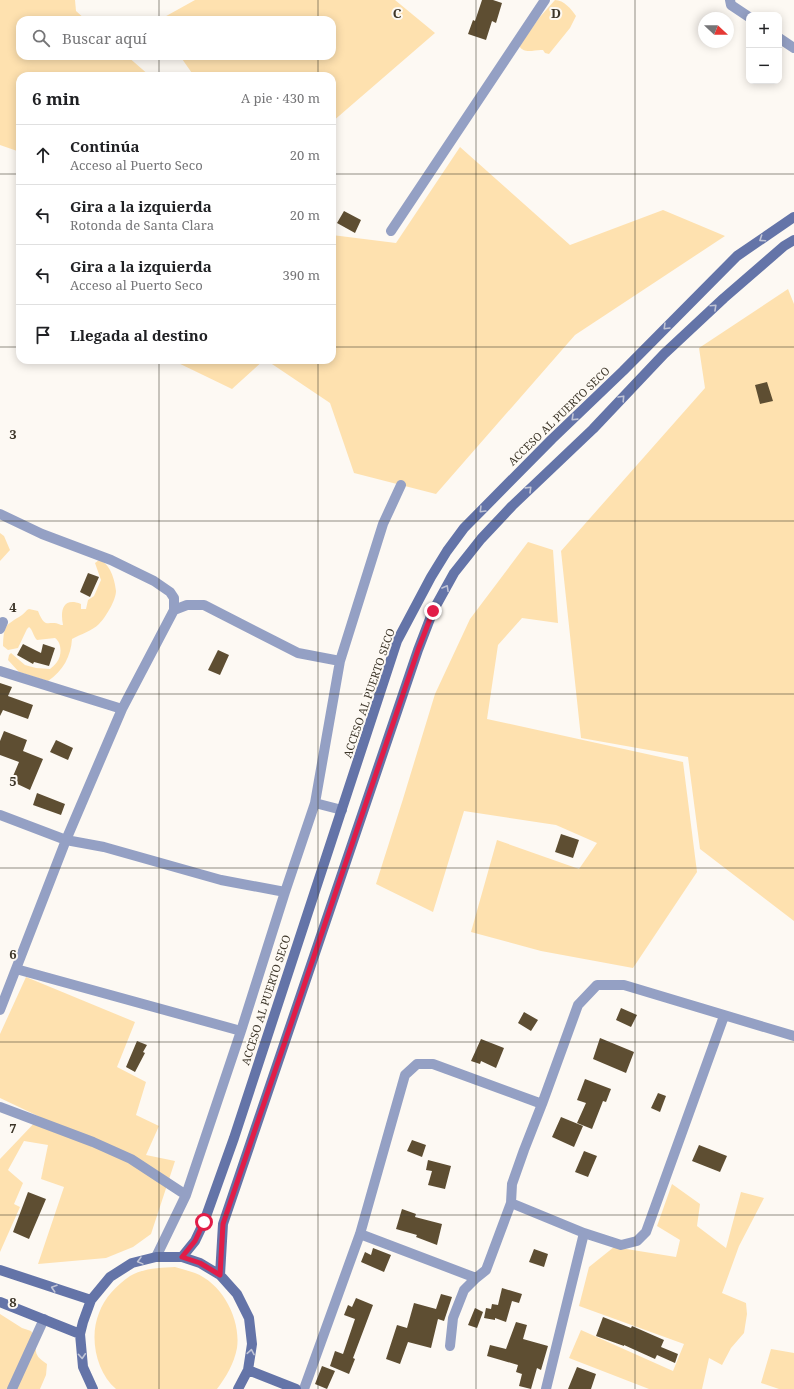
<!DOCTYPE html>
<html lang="es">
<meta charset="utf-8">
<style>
body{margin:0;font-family:"Noto Serif",serif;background:#f2f2f2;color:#202124}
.controls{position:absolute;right:12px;top:12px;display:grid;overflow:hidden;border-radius:8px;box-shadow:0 2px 10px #0003}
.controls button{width:36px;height:36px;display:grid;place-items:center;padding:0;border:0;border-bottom:1px solid #e0e0e0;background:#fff;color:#202124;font:20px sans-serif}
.compass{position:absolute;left:698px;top:12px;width:36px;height:36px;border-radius:50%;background:#fff;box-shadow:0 2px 10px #0003;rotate:112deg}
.stop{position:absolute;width:12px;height:12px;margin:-9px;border:3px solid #e11d48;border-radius:50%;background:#fff}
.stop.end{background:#e11d48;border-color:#fff;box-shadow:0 1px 4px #0008}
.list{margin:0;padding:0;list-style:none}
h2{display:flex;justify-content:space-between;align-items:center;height:52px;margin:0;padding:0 16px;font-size:17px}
h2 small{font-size:13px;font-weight:400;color:#757577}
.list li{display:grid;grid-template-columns:26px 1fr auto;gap:12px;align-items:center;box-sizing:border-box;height:60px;padding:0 16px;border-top:1px solid #e0e0e0}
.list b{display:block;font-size:15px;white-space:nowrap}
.list p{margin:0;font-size:13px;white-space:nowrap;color:#757577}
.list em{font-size:13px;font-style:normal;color:#757577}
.icon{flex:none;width:22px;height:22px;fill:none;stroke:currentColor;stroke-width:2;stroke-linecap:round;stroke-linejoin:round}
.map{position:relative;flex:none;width:794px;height:1389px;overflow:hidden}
.search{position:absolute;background:#fff;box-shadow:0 2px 10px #0003;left:16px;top:16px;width:320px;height:44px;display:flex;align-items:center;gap:10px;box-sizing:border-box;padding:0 14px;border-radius:12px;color:#757577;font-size:15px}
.panel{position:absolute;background:#fff;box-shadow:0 2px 10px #0003;left:16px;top:72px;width:320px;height:292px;border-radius:12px}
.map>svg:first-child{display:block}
.green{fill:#fee1af}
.building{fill:#5e4e32}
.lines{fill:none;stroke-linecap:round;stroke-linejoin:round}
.street{stroke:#94a0c4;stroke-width:10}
.secondary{stroke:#6474a8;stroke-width:10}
.oneway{stroke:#c0c4d5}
.route{stroke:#e11d48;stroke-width:5}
.grid{fill:none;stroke:#3d3629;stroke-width:1;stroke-opacity:0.55}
.labels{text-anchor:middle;stroke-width:4;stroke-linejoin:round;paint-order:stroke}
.street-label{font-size:11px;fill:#3d3629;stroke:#fdf9f3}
.grid-label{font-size:13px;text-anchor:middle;font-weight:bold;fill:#3d3629;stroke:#fdf9f3;stroke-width:4;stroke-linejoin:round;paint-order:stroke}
</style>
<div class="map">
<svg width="794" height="1389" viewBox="0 0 794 1389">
<rect width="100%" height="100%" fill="#fdf9f3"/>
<path class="green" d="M0 0H75L76 11 86 20H20V56H127L150 76H20V152L0 145Z
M195 0H395L435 33 332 122V76H194L180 56H332V20H159Z
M555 0C564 0 571 9 576 16L570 28 549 54 545 53 543 50C535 49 525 55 519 46L539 18Z
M460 147 570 245 663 210 725 236 575 335 436 494 354 473 330 403 266 360H332V235L396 243Z
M788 289 794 304V921L700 849 688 757 581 738 561 551 705 388 699 348Z
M172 360H264L232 389Z
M0 533 4 536 10 550 0 561Z
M528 542 553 550 558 623 522 618 498 645 487 719 683 762 697 872 633 968 541 951 471 932 497 840 579 869 597 843 556 825 464 811 433 912 376 884 403 799 435 694 470 619Z
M99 560C110 563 115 580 116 591 116 600 106 617 99 624 92 631 81 634 72 639 71 656 63 671 48 681L19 672 8 660 9 655 11 653 25 665 36 668 50 669C52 667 55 665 57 662 62 655 62 643 55 638L37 640C33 636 33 630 29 627L27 629 18 648 8 650 3 646C4 624 5 626 22 615 25 613 26 610 29 609L38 611C46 631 48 619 61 625H63C60 610 63 597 81 604V609H86L88 600 94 596 101 580 95 563Z
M26 977 135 1022 117 1067 146 1082 136 1115 159 1126 146 1155 175 1161 151 1234 133 1247 106 1258 38 1264 64 1187 41 1179 48 1145 24 1141 8 1170 23 1183 14 1204 20 1207 0 1252V1159L40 1117 0 1098V1034Z
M672 1184 700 1204 697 1226 726 1248 741 1192 764 1198 739 1246 722 1293 746 1303 747 1314 744 1333 731 1348 722 1365 709 1358 702 1389H649L569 1358 581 1330 673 1371 684 1344 579 1306 589 1267 614 1247 676 1257 680 1240 657 1226Z
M175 1267C182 1269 189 1271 195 1273 223 1284 241 1320 237 1348 234 1364 226 1377 217 1389H116C96 1372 89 1337 99 1313 104 1298 117 1285 130 1276 144 1268 160 1268 175 1267Z
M0 1314 22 1328 31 1331 37 1340C34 1353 36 1357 47 1364L46 1375 40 1389H0Z
M771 1349 794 1353V1389H779L761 1383Z"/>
<path class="building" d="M482 0H493L502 3 496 23 492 21 486 40 468 34 473 20 475 21Z
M344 211 361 220 355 233 337 223Z
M767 382 773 401 760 404 755 385Z
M88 573 99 577 90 597 80 592Z
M23 644 41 653 43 644 55 648 49 666 34 662 33 664 17 655Z
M218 650 229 655 220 675 208 670Z
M0 683 12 687 8 696 33 705 28 719 3 710 0 716Z
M4 731 27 740 23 751 43 759 30 790 11 781 19 762 0 755V741Z
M56 740 73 748 68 760 50 752Z
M37 793 65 804 61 815 33 805Z
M561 834 579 840 573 858 555 852Z
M621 1008 637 1015 631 1027 616 1020Z
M524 1012 538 1020 531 1031 518 1023Z
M600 1038 634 1052 626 1073 593 1059Z
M481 1039 504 1048 496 1068 481 1061 480 1064 471 1061Z
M137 1041 147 1045 143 1052 145 1053 135 1072 126 1067Z
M585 1079 611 1089 606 1102 603 1101 592 1129 577 1123 586 1103 577 1100Z
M658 1093 666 1096 660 1112 651 1108Z
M561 1117 583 1126 574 1147 552 1137Z
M412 1140 426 1145 422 1157 407 1151Z
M699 1145 727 1156 720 1172 692 1161Z
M584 1151 597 1156 588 1177 575 1172Z
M428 1160 451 1166 445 1189 428 1185 432 1171 426 1170Z
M28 1192 46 1199 29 1239 13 1232Z
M402 1209 416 1214 415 1217 442 1224 437 1245 416 1237 417 1235 396 1229Z
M373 1248 391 1255 384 1272 361 1262 365 1252 371 1255Z
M534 1249 548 1254 544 1267 529 1262Z
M502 1288 522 1294 519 1303 512 1301 506 1322 495 1318V1320L484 1318 486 1308 491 1309 492 1304 498 1305Z
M441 1294 452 1297 444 1321 438 1319 431 1348 408 1342 400 1364 386 1359 397 1325 407 1328 414 1303 436 1309Z
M356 1298 373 1305 353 1358 355 1359 349 1374 330 1366 335 1351 343 1354 355 1319 344 1315 348 1305 352 1307Z
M475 1308 483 1312 477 1328 468 1325Z
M603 1317 631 1328 632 1326 664 1340 661 1347 678 1354 675 1363 657 1355 655 1359 624 1345V1346L596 1336Z
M516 1322 527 1325 523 1339 548 1346 541 1370 537 1368 531 1389 519 1386 522 1374 516 1372 518 1365 487 1356 490 1345 506 1349Z
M322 1366 335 1371 327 1389 315 1384Z
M577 1367 596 1374 591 1389H568Z"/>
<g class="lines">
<path class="street" d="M730 0 731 5 749 17
M779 38 794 48
M391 231 545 0
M0 514 42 534 111 560 154 581 170 592 174 598V610
M0 629 3 622
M0 671 122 709
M315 803 342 810
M0 815 66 840 104 847 221 880 285 892
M16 969 241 1031
M0 1010 66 840 122 709 174 610 187 605H204L298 653 340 661
M0 1107 93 1142 131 1159 186 1195
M511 1203 584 1233 546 1389
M584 1233 621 1245 637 1241 646 1232 724 1016
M360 1234 476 1278 486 1270 511 1203 512 1184 524 1150 542 1104 578 1005 597 985H624L794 1036
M156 1257 186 1195 241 1031 285 892 315 803 340 661 383 524 401 485
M450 1346 453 1318 464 1290 476 1278
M12 1389 44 1319
M304 1389 360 1234 405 1075 417 1064H433L542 1104"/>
<path class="secondary" d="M182 1257 195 1241 204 1222 234 1138 397 641 431 577 447 551 464 528 552 439 623 371 737 256 794 217
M0 1270 91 1300
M220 1275 223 1224 418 650 433 611 454 573 481 539 512 506 593 429 664 354 724 298 784 246 794 240
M0 1302 80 1334
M248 1370 296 1389
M93 1389 83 1367 80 1334 83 1322 91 1300 110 1277 132 1263 156 1257H182L200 1263 220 1275 237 1294 249 1318 252 1344 248 1370 238 1389"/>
</g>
<defs><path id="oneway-chevron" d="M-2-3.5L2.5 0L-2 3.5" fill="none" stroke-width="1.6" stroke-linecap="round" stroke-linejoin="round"/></defs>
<g class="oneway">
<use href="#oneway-chevron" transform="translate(762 239) rotate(146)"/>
<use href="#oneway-chevron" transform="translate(714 307) rotate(-43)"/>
<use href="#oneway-chevron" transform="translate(666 327) rotate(135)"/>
<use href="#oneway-chevron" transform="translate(622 398) rotate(-47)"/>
<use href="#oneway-chevron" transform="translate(574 418) rotate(136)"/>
<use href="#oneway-chevron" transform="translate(529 489) rotate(-44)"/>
<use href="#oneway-chevron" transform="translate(482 510) rotate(135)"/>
<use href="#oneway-chevron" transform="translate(446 588) rotate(-61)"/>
<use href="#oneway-chevron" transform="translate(140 1261) rotate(165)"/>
<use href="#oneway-chevron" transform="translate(54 1288) rotate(-162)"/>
<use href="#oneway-chevron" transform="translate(251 1352) rotate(-80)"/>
<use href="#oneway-chevron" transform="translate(82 1356) rotate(86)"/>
</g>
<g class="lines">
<path class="route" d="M204 1222 195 1241 182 1257 200 1263 220 1275 223 1224 418 650 433 611"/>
</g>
<path class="grid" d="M159 0V20M318 0V20M476 0V1389M635 0V1389M159 56V76M318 56V76M0 174H20M332 174H794M0 347H20M332 347H794M159 360V1389M318 360V1389M0 521H794M0 694H794M0 868H794M0 1042H794M0 1215H794"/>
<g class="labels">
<g class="street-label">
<text transform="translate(559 416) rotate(-44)" y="4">ACCESO AL PUERTO SECO</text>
<text transform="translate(369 693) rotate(-71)" y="4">ACCESO AL PUERTO SECO</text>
<text transform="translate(266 1000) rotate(-72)" y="4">ACCESO AL PUERTO SECO</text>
</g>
</g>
<g class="grid-label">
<text x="397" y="18">C</text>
<text x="556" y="18">D</text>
<text x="13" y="439">3</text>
<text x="13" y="612">4</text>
<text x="13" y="786">5</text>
<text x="13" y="959">6</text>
<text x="13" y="1133">7</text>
<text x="13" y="1307">8</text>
</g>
</svg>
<div class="controls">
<button>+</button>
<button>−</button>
</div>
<svg class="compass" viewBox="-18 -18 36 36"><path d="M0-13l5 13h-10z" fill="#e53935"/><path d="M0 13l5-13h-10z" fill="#757577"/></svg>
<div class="stop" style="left:204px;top:1222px"></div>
<div class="stop end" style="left:433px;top:611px"></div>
<div class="search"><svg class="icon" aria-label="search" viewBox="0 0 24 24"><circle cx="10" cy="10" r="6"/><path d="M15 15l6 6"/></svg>Buscar aquí</div>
<section class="panel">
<h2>6 min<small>A pie · 430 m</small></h2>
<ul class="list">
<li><svg class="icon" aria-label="ahead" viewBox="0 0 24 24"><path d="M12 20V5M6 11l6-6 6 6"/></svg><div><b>Continúa</b><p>Acceso al Puerto Seco</p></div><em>20 m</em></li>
<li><svg class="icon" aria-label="left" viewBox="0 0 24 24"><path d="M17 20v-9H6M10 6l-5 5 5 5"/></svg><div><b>Gira a la izquierda</b><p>Rotonda de Santa Clara</p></div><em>20 m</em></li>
<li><svg class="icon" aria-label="left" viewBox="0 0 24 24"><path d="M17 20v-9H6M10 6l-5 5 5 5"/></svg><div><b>Gira a la izquierda</b><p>Acceso al Puerto Seco</p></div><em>390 m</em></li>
<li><svg class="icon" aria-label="arrive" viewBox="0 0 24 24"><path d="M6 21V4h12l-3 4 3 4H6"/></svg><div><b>Llegada al destino</b></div></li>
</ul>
</section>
</div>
